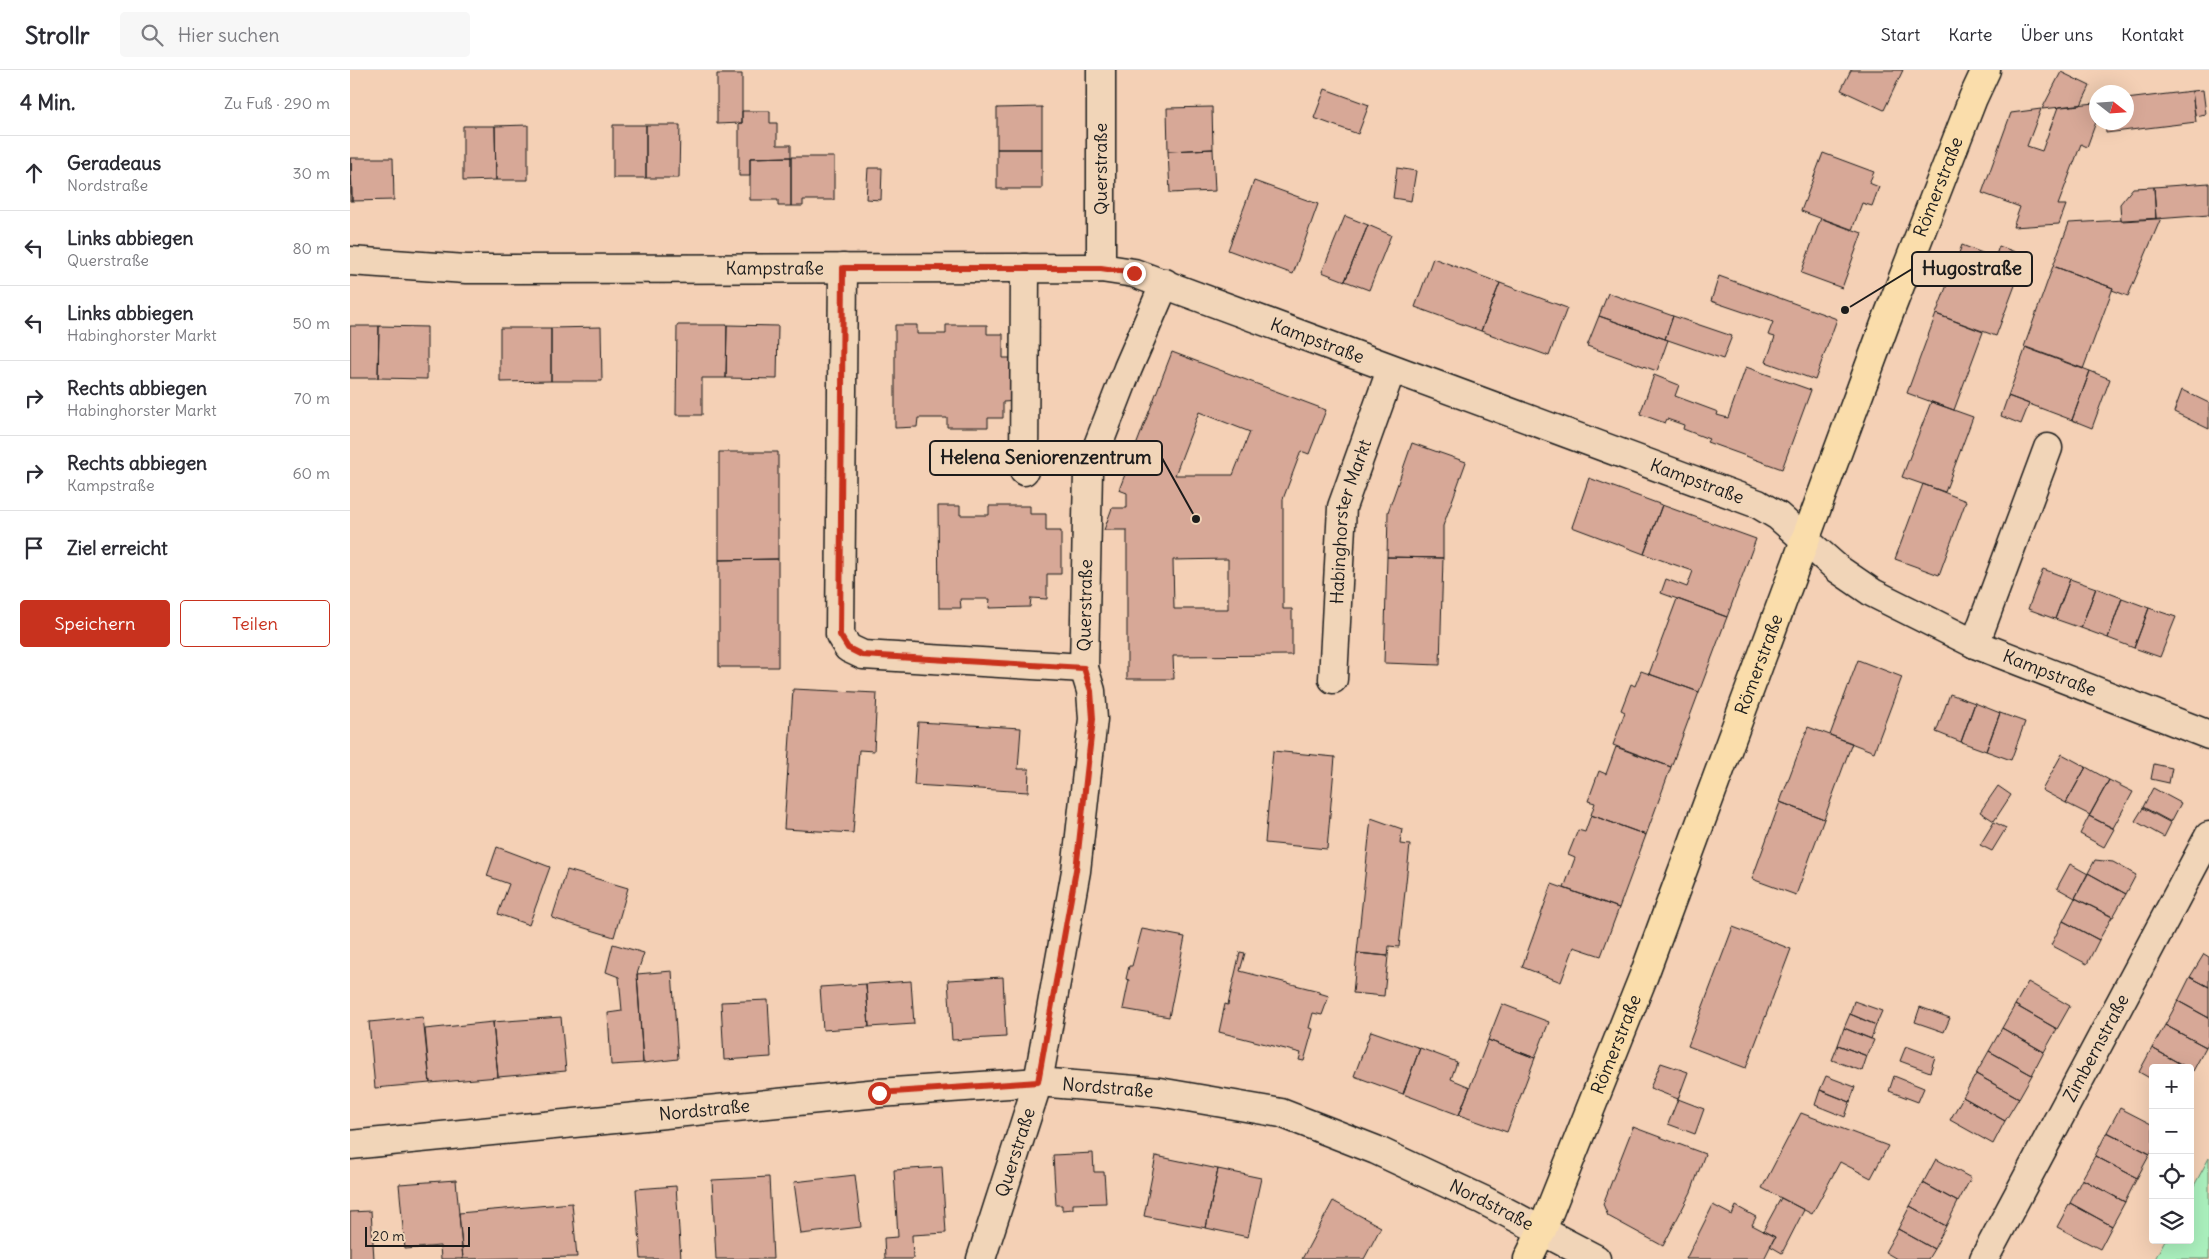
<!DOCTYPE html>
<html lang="de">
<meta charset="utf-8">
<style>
body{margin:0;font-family:Delius,sans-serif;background:#f7f7f7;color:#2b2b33}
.controls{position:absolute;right:15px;bottom:15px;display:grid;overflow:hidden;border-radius:5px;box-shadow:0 5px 20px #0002}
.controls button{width:45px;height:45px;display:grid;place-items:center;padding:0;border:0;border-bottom:1px solid #e1e1e2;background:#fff;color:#2b2b33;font:25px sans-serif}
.compass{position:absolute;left:1739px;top:15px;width:45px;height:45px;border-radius:50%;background:#fff;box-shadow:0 5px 20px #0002;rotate:107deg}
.scale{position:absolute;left:15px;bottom:12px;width:105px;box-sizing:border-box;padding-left:5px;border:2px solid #1c1c1c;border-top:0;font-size:14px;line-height:18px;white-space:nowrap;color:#1c1c1c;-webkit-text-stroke:4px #f1d5b8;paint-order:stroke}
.stop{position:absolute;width:15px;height:15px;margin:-11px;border:4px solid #c8321e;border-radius:50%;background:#fff}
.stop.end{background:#c8321e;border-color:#fff;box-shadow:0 1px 5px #0008}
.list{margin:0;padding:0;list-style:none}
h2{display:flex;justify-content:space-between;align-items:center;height:65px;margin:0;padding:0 20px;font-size:21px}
h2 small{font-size:16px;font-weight:400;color:#7c7c81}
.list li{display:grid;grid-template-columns:32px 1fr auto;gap:15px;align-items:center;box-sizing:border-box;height:75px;padding:0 20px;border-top:1px solid #e1e1e2}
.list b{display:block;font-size:19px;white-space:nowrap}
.list p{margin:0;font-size:16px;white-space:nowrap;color:#7c7c81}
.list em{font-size:16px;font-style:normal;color:#7c7c81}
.actions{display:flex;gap:10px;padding:15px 20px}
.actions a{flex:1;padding:11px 0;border:1px solid #c8321e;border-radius:5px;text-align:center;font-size:18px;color:#c8321e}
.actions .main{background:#c8321e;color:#fff}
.icon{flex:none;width:28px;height:28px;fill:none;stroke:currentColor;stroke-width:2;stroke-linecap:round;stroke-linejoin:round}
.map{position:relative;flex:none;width:1859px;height:1189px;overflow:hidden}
header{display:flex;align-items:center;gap:30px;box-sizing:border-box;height:70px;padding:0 25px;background:#fff;border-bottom:1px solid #e1e1e2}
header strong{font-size:24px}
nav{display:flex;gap:28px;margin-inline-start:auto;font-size:18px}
.search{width:350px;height:45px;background:#f7f7f7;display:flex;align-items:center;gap:12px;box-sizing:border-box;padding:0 18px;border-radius:5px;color:#7c7c81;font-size:19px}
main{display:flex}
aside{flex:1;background:#fff}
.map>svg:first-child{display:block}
.green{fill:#abf1be;stroke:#64866d}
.building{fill:#d7a897;stroke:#1c1c1c;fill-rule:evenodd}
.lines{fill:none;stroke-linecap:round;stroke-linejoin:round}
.minor-casing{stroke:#1c1c1c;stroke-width:31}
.major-casing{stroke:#1c1c1c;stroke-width:31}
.minor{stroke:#f1d5b8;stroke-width:28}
.major{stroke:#faddab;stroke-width:28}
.route{stroke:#c8321e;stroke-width:6}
.labels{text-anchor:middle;stroke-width:4;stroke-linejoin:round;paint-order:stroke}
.street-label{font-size:18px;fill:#1c1c1c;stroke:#f1d5b8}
.leader{fill:none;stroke:#1c1c1c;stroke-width:2}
.callout-dot{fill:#1c1c1c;stroke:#f1d5b8;stroke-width:2}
.callout{fill:#f1d5b8;stroke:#1c1c1c;stroke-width:2}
.callout-label{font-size:19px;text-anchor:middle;font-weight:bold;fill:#1c1c1c}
</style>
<header>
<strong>Strollr</strong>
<div class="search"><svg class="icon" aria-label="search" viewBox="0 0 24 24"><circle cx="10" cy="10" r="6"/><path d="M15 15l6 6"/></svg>Hier suchen</div>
<nav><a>Start</a><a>Karte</a><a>Über uns</a><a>Kontakt</a></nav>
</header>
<main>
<aside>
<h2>4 Min.<small>Zu Fuß · 290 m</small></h2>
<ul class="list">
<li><svg class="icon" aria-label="ahead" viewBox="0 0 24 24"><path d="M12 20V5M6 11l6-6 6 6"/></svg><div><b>Geradeaus</b><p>Nordstraße</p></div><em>30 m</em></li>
<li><svg class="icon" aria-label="left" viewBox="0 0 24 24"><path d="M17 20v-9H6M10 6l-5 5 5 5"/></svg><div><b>Links abbiegen</b><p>Querstraße</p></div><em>80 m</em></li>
<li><svg class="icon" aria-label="left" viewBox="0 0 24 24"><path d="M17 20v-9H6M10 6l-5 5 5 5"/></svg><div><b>Links abbiegen</b><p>Habinghorster Markt</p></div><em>50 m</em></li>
<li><svg class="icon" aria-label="right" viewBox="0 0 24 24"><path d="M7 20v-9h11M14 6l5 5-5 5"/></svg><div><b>Rechts abbiegen</b><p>Habinghorster Markt</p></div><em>70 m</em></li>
<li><svg class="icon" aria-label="right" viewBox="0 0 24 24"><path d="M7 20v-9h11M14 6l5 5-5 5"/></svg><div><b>Rechts abbiegen</b><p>Kampstraße</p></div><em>60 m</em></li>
<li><svg class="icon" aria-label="arrive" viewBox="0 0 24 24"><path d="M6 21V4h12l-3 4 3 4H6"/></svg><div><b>Ziel erreicht</b></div></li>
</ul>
<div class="actions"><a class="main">Speichern</a><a>Teilen</a></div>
</aside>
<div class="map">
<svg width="1859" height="1189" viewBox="0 0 1859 1189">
<rect width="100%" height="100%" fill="#f4d0b5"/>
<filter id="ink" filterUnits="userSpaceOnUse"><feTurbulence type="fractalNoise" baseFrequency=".02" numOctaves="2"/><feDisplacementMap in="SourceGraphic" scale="10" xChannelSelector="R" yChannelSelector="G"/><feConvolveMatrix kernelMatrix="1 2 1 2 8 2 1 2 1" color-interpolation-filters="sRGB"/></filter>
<g filter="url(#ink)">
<path class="green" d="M1859 1088V1189H1805L1815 1170H1840V1123Z"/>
<path class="building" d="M1501 0H1553L1534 40 1491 20Z
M1711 2 1740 16 1731 35 1692 39Z
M367 4H392V53L367 54Z
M975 19 1019 35 1008 64 964 48Z
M1853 20 1856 44 1845 46 1842 21Z
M1842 21 1846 52 1756 63 1755 52H1776V29Z
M1745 33 1744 51 1746 52 1737 77 1731 74 1708 135H1716L1709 154 1663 157 1670 137 1632 123 1661 43 1691 39 1677 76 1692 81 1708 37Z
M692 37V79H647V38Z
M862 37 863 79 818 81 817 38Z
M392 41H420V53H427V75H441V87L400 88V106H389V53H392Z
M178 55V110H146L145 56Z
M263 55H296V108H263Z
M296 55H330L329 108H296Z
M113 56H145L146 110 113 111Z
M647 79H692V119H647Z
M863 79 865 121 820 123 818 81Z
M1473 83 1524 102 1519 113 1529 117 1522 136 1512 133 1502 160 1451 141Z
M441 87H484V130H453V136H441Z
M441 87V136H428V130H400V88Z
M0 88H1L2 131H0Z
M1 88H43L44 130 2 131Z
M518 98H532L531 130 516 129Z
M1047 98 1066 101 1061 131 1043 128Z
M904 111 968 134 943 204 878 180Z
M1859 113V145L1806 149 1804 117Z
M1804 117 1806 149 1771 151 1770 134 1783 118Z
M995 146 1018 155 995 211 972 202Z
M1471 148 1512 163 1492 218 1451 203Z
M1811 148 1778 226 1762 220 1763 218 1703 196 1719 153Z
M1018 155 1041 165 1019 220 995 211Z
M1612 175 1645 188 1649 176 1676 186 1646 266 1586 244Z
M1083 188 1150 213 1131 261 1065 237Z
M1703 196 1763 218 1733 299 1674 277Z
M1369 206 1487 249 1465 310 1416 292 1425 267 1418 265 1423 252 1361 231Z
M1150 213 1217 238 1199 286 1131 261Z
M1258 223 1323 246 1315 269 1249 246Z
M1586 244 1633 262 1604 340 1557 323Z
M1249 246 1318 270 1307 301 1237 276Z
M1323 246 1382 266 1373 289 1315 269Z
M327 255H377L376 308H352V345H326Z
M377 255 428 256 427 309 376 308Z
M545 255H567V264H596V255H637V264H653V288H668V331L653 332V348H638V357H597V348H568L567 357 545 358Z
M0 256H29L28 308H0Z
M29 256 77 257V309L28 308Z
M251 257 252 311H201V258Z
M150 258H201V311L150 312Z
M1676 277 1740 301 1722 350 1658 326Z
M822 282 976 340 959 384 951 381 933 429V539H942V585L823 586 824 609H777V460H754L762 438H777V423L769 420ZM849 342 900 362 883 405H825ZM878 489V539H824L823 490Z
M1396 297 1461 320 1432 399 1357 372 1359 369 1333 359 1334 355 1317 349 1315 353 1290 344 1304 305 1329 315 1325 326 1368 342 1367 345 1378 348Z
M1740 301 1760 309 1742 358 1722 350Z
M1832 320 1859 333V359L1824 342Z
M1658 326 1679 334 1671 354 1651 346Z
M1581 332 1623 347 1595 422 1552 407Z
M1062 373 1116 392 1093 456V488L1037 487 1038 442Z
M369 382H428V489L369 490Z
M1239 408 1312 435 1294 484 1222 457Z
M1573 414 1616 431 1589 505 1545 489Z
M1312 435 1406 469 1377 547 1311 523 1316 509 1337 517 1343 501 1294 484Z
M588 436H610V445H639V436H680V444H696V461H711V504H697V529L681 528 680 537 639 538 640 529H610L611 538H589Z
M1037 487 1093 488 1090 595 1034 593Z
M428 489V597H369V490Z
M1693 499 1720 509 1705 549 1678 539Z
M1720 509 1746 518 1731 558 1705 549Z
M1746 518 1772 528 1758 568 1731 558Z
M1772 528 1799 538 1784 578 1758 568Z
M1327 529 1377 547 1349 622 1299 604Z
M1799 538 1826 547 1810 587 1784 578Z
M1508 590 1552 607 1524 682 1480 665Z
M1291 601 1349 622 1321 697 1263 675 1275 642 1271 640 1281 614 1285 616Z
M443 619 527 623 524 681 509 680 503 763 434 759Z
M1600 624 1625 633 1611 672 1586 662Z
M1625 633 1650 643 1636 681 1611 672Z
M1650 643 1675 652 1661 690 1636 681Z
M568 652 671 658 668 699H679L678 722 564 715Z
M1458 657 1502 673 1474 749 1430 732Z
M1266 677 1321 697 1296 765 1241 745 1245 733 1238 731 1249 701 1256 704Z
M923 681 985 687 977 779 915 773Z
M1712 684 1736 697 1716 733 1692 720Z
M1804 694 1822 698 1819 713 1801 709Z
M1736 697 1759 710 1740 745 1716 733Z
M1759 710 1783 722 1763 758 1739 746Z
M1648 716 1661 725 1644 751 1630 742Z
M1803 718 1831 733 1821 752 1793 737Z
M1430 732 1474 749 1446 825 1402 809Z
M1793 738 1821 753 1814 767 1785 751Z
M1241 745 1296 765 1269 838 1214 818 1225 788 1218 785 1228 760 1235 762Z
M1739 746 1764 759 1754 777 1730 764Z
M1021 748 1052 759 1050 774 1060 775 1049 877 1039 876 1038 886 1007 883Z
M1644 752 1656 758 1642 781 1630 775Z
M147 777 200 797 179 855 148 844 159 814 137 806Z
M1745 790 1763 792 1786 805 1776 824 1738 803Z
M1720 794 1738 804 1725 828 1707 818Z
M217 800 278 818 264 867 202 848Z
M1738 803 1776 824 1763 847 1725 828Z
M1202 814 1269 838 1251 886 1224 877 1211 912 1172 897Z
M1725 828 1762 847 1749 870 1713 851Z
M1713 851 1749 870 1737 894 1701 875Z
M1383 857 1441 879 1396 998 1338 976Z
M792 859 835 867 819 947 773 939 779 910 776 909 779 896H782Z
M263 874 294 883 287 904 293 993 261 995 258 943 272 941 269 907 256 902Z
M890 882 895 883 890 901 969 921V923L979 926 972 945 963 943 959 958 963 959 954 991 949 990 951 983 869 962 875 934 878 935Z
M1007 883 1038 886 1034 926 1003 923Z
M1854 884 1859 887V917L1840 907Z
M322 901 328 989 293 993 287 904Z
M653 907 656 967 602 970 598 910Z
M1840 907 1859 917V948L1828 931Z
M561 911 564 954 519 957 516 914Z
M1678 912 1720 936 1707 959 1665 935Z
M516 914 519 957 473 960 470 917Z
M418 930 421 987 374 990 371 932Z
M1504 931 1532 941 1526 955 1500 944Z
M1828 931 1859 948V971L1856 977 1815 955Z
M1152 934 1199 952 1185 988 1138 970Z
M1665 935 1707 959 1694 982 1652 958Z
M1570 937 1600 948 1594 962 1565 952Z
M1500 944 1526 955 1521 969 1494 958Z
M73 947 80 1013 25 1018 19 952Z
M211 947 216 1001 148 1007 143 952Z
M143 952 148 1007 80 1013 75 959Z
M1815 955 1856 977 1843 1001 1802 978Z
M1494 958 1524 970 1517 986 1488 975Z
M1652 958 1694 982 1682 1005 1639 981Z
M1021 961 1070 978 1053 1024 1004 1006Z
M1138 970 1185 988 1157 1062 1109 1045Z
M1488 975 1517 986 1512 1001 1482 990Z
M1556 976 1585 987 1580 1002 1550 991Z
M1070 978 1107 992 1101 1009 1120 1017 1109 1045 1053 1024Z
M1802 978 1838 998H1803V1010L1789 1002Z
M1639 981 1682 1005 1669 1028 1626 1004Z
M1311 993 1338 1002 1328 1029 1300 1018Z
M1626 1004 1669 1028 1655 1051 1613 1027Z
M1476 1006 1505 1017 1500 1032 1470 1020Z
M1544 1006 1574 1018 1568 1032 1539 1021Z
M1470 1020 1500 1032 1495 1047 1465 1035Z
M1613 1027 1655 1051 1643 1074 1600 1050Z
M1328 1029 1354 1039 1345 1064 1318 1054Z
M1770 1038 1803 1055V1078L1800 1084 1757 1062Z
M1451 1043 1538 1076 1521 1108 1490 1092 1462 1144 1412 1118Z
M1283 1057 1355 1084 1341 1122 1313 1176 1258 1146 1253 1134Z
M1757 1062 1800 1084 1787 1108 1745 1086Z
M743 1083 744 1102H754L756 1133 723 1134V1139L712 1140V1135H706L703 1085Z
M806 1086 868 1099 856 1158 794 1146Z
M1745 1086 1787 1108 1775 1132 1732 1109Z
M1586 1089 1621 1108 1608 1132 1573 1113Z
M592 1097 596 1163 562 1165 563 1189H535L534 1168 548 1167 544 1100Z
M868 1099 911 1108 898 1167 856 1158Z
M505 1105 511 1157 451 1164 444 1112Z
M419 1107 423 1189H366L362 1110Z
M1732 1109 1775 1132 1762 1156 1720 1133Z
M106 1110 113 1189H91L90 1176 55 1179 49 1114Z
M1573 1113 1608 1132 1596 1156 1560 1136Z
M326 1116 331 1189H291L286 1119Z
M1431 1128 1454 1140 1432 1183 1420 1176 1425 1167 1413 1161Z
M983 1131 1031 1157 1014 1189H952Z
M222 1133 227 1187 113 1189 109 1143Z
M1720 1133 1762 1156 1750 1179 1707 1157Z
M1363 1135 1382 1145 1386 1136 1406 1147 1402 1155 1425 1167 1414 1189H1336Z
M1560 1136 1596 1156 1584 1179 1548 1159Z
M21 1141 24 1189H0V1142Z
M1548 1159 1584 1179 1578 1189H1547L1535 1182Z"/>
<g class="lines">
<g class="minor-casing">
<g id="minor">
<path id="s1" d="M0 191 116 199 751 198 784 203 1408 434 1428 446 1488 499 1523 523 1625 574 1859 665"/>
<path d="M493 198 490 565 498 578 513 585 734 598"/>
<path d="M751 198V0"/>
<path d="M674 401 675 198"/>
<path d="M1625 574 1698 378"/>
<path id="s2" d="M983 609 992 437 1041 300"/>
<path id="s3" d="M0 1075 529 1023 688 1012 809 1022 931 1043 1026 1080 1133 1130 1246 1189"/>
<path id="s4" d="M631 1189 688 1012 726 801 743 649 741 621 734 598 738 401 778 298 815 213"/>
<path id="s5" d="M1634 1189 1859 766"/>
</g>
</g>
<g class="major-casing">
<g id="major">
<path id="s6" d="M1178 1189 1192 1160 1294 905 1535 254 1623 28 1636 0"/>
</g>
</g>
<use href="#minor" class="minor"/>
<use href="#major" class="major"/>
</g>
</g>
<g class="lines" filter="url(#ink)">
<path class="route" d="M529 1023 688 1012 726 800 743 649 741 621 734 598 512 585 498 578 490 565 493 198H751L784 203"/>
</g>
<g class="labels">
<g class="street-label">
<text transform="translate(751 99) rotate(-90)" y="6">Querstraße</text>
<text dy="6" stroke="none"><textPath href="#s6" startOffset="1148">Römerstraße</textPath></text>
<text dy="6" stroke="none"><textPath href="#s1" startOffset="425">Kampstraße</textPath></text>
<text dy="6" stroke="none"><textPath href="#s1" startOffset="980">Kampstraße</textPath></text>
<text dy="6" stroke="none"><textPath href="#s1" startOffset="1385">Kampstraße</textPath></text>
<text dy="6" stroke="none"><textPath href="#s2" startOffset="159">Habinghorster Markt</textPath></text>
<text dy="6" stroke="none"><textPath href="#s4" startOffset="668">Querstraße</textPath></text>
<text dy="6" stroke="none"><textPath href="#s6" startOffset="638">Römerstraße</textPath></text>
<text dy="6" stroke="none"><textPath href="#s1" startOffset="1790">Kampstraße</textPath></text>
<text dy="6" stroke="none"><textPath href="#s6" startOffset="232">Römerstraße</textPath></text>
<text dy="6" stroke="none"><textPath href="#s5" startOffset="239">Zimbernstraße</textPath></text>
<text dy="6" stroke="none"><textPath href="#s3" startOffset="761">Nordstraße</textPath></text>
<text dy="6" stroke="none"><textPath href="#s3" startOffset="356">Nordstraße</textPath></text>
<text dy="6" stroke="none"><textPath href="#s4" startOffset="112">Querstraße</textPath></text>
<text dy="6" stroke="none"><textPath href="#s3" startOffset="1166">Nordstraße</textPath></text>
</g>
</g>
<path class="leader" d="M1495 240L1562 199M846 449L812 388"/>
<g class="callout-dot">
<circle cx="1495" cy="240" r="5"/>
<circle cx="846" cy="449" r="5"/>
</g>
<g class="callout">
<rect x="1562" y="182" width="120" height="34" rx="5"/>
<rect x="580" y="371" width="232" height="34" rx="5"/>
</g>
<g class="callout-label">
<text x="1622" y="205">Hugostraße</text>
<text x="696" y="394">Helena Seniorenzentrum</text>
</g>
</svg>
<div class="controls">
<button>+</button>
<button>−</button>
<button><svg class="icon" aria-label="locate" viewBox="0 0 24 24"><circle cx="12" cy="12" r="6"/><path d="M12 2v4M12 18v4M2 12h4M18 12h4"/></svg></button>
<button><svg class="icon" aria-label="layers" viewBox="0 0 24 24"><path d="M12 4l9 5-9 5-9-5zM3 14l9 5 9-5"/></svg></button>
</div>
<svg class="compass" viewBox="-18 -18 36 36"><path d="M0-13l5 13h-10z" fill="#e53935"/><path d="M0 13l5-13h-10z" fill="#7c7c81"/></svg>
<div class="scale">20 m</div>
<div class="stop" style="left:529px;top:1023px"></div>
<div class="stop end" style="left:784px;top:203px"></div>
</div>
</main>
